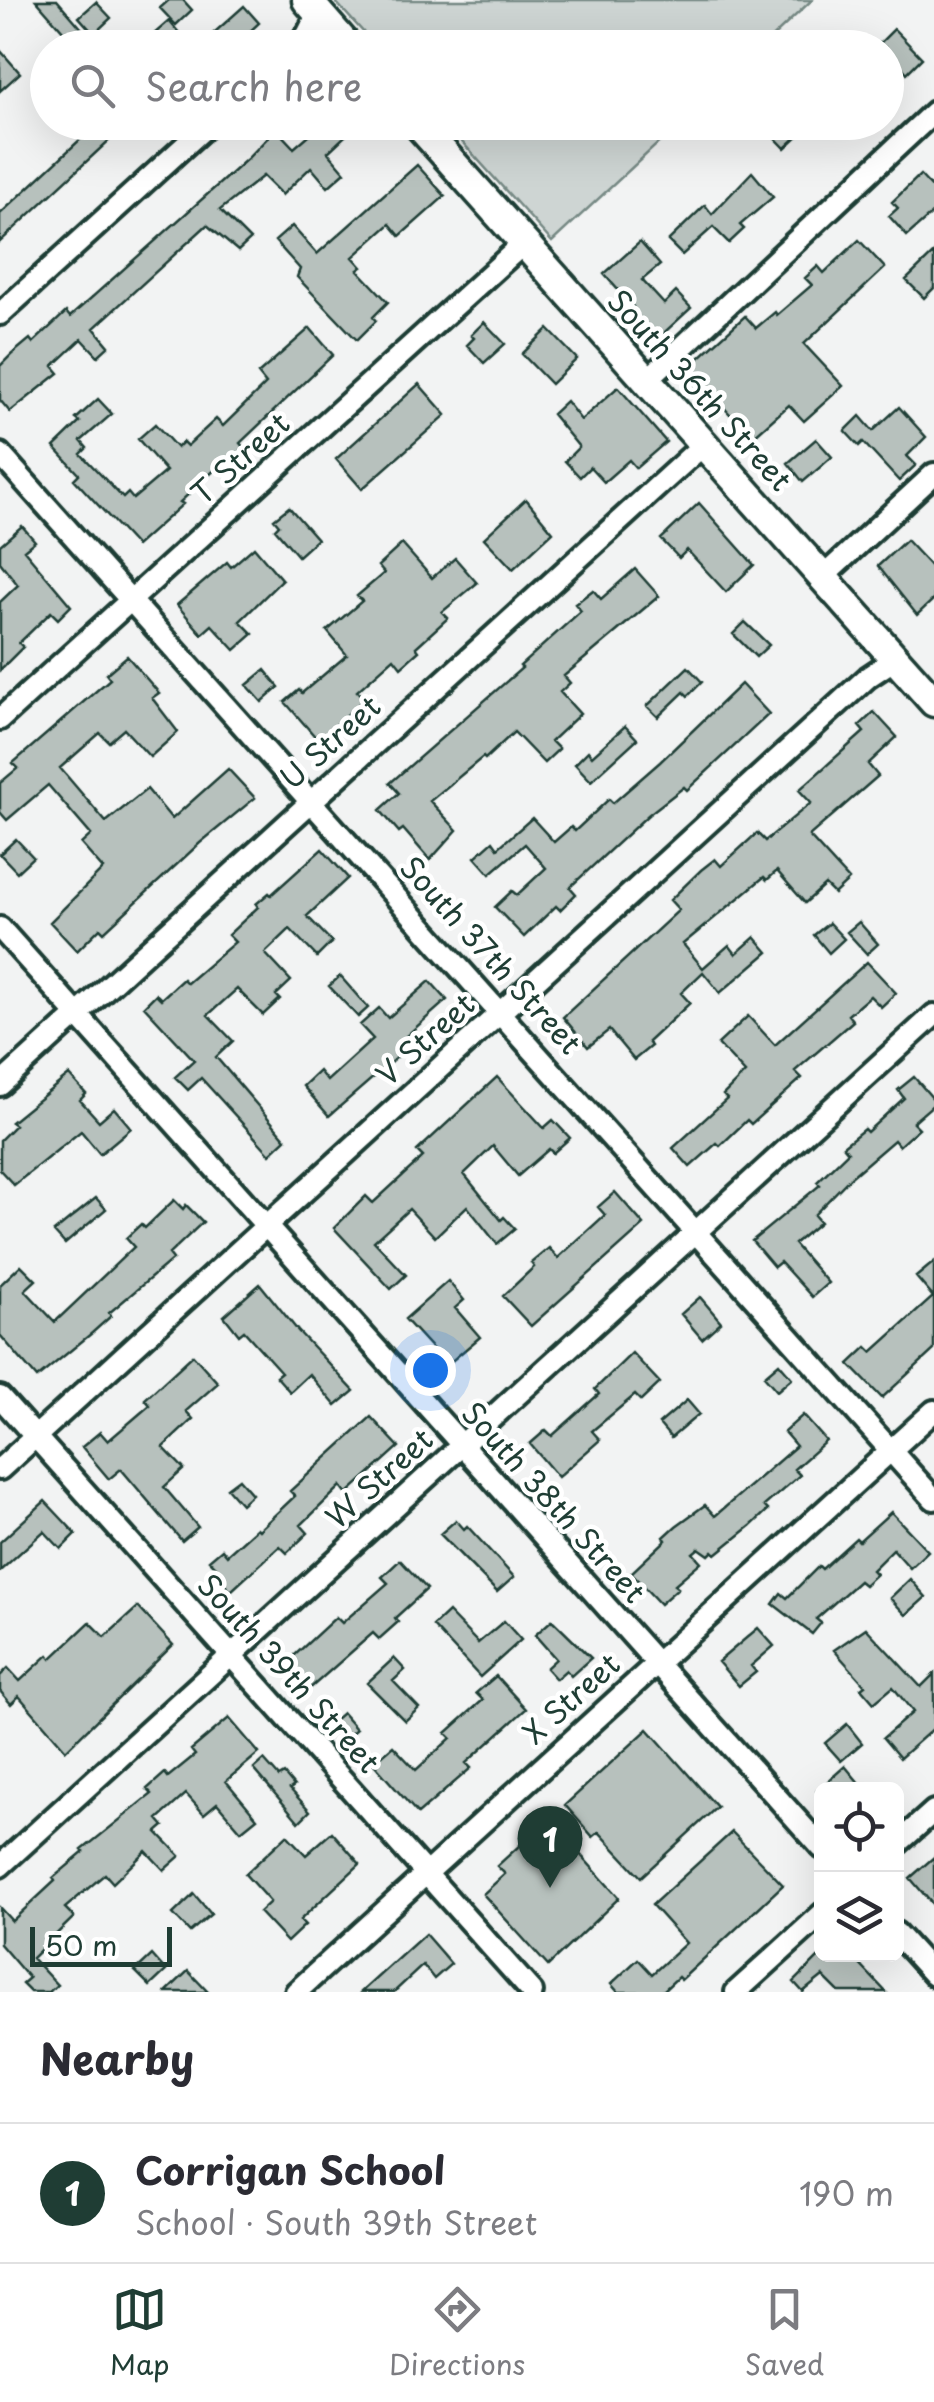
<!DOCTYPE html>
<meta charset="utf-8">
<style>
body{margin:0;font-family:"Playpen Sans",sans-serif;background:#f2f2f3;color:#2b2b33}
.controls{position:absolute;right:30px;bottom:30px;display:grid;overflow:hidden;border-radius:15px;box-shadow:0 10px 40px #0002}
.controls button{width:90px;height:90px;display:grid;place-items:center;padding:0;border:0;border-bottom:2px solid #e1e1e2;background:#fff;color:#2b2b33;font:50px sans-serif}
.scale{position:absolute;left:30px;bottom:25px;width:142px;box-sizing:border-box;padding-left:10px;border:5px solid #1f3d34;border-top:0;font-size:28px;line-height:35px;white-space:nowrap;color:#1f3d34;-webkit-text-stroke:8px #fff;paint-order:stroke}
.you{position:absolute;left:430px;top:1370px;width:35px;height:35px;margin:-25px;border:8px solid #fff;border-radius:50%;background:#1a73e8;box-shadow:0 0 0 15px #1a73e833}
.badge{display:grid;place-items:center;width:65px;height:65px;border-radius:50%;background:#1f3d34;color:#fff;font-size:32px;font-weight:700}
.pin{position:absolute;translate:-50% -82px;filter:drop-shadow(0 2px 5px #0008)}
.pin::after{content:'';position:absolute;top:52px;width:35px;height:30px;background:inherit;clip-path:polygon(0 0,100% 0,50% 100%)}
.list{margin:0;padding:0;list-style:none}
h2{display:flex;justify-content:space-between;align-items:center;height:130px;margin:0;padding:0 40px;font-size:42px}
h2 small{font-size:32px;font-weight:400;color:#7c7c81}
.list li{display:grid;grid-template-columns:65px 1fr auto;gap:30px;align-items:center;box-sizing:border-box;height:140px;padding:0 40px;border-top:2px solid #e1e1e2}
.list b{display:block;font-size:38px;white-space:nowrap}
.list p{margin:0;font-size:32px;white-space:nowrap;color:#7c7c81}
.list em{font-size:32px;font-style:normal;color:#7c7c81}
.icon{flex:none;width:55px;height:55px;fill:none;stroke:currentColor;stroke-width:2;stroke-linecap:round;stroke-linejoin:round}
.map{position:relative;flex:none;width:934px;height:1992px;overflow:hidden}
.search{position:absolute;background:#fff;box-shadow:0 10px 40px #0002;left:30px;right:30px;top:30px;height:110px;display:flex;align-items:center;gap:25px;box-sizing:border-box;padding:0 35px;border-radius:55px;color:#7c7c81;font-size:38px}
.sheet{height:270px;background:#fff}
nav{display:flex;justify-content:space-around;align-items:center;box-sizing:border-box;height:140px;border-top:2px solid #e1e1e2;background:#fff;font-size:28px;color:#7c7c81}
nav a{display:grid;justify-items:center;gap:5px}
nav .on{color:#1f3d34}
.map>svg:first-child{display:block}
.green{fill:#ced5d3;stroke:#768984;stroke-width:2.5}
.building{fill:#b7c1bd;stroke:#1f3d34;stroke-width:2.5}
.lines{fill:none;stroke-linecap:round;stroke-linejoin:round}
.minor-casing{stroke:#1f3d34;stroke-width:28}
.major-casing{stroke:#1f3d34;stroke-width:35}
.minor{stroke:#fff;stroke-width:20}
.major{stroke:#fff;stroke-width:28}
.labels{text-anchor:middle;stroke-width:9;stroke-linejoin:round;paint-order:stroke}
.street-label{font-size:30px;fill:#1f3d34;stroke:#fff}
</style>
<div class="map">
<svg width="934" height="1992" viewBox="0 0 934 1992">
<rect width="100%" height="100%" fill="#f2f3f3"/>
<filter id="ink" filterUnits="userSpaceOnUse"><feTurbulence type="fractalNoise" baseFrequency=".01" numOctaves="2"/><feDisplacementMap in="SourceGraphic" scale="20" xChannelSelector="R" yChannelSelector="G"/><feConvolveMatrix kernelMatrix="1 2 1 2 8 2 1 2 1" color-interpolation-filters="sRGB"/></filter>
<g filter="url(#ink)">
<path class="green" d="M334 0H812L761 48 377 47Z
M445 123H680L552 242Z"/>
<path class="building" d="M36 0H57L83 30 71 40Z
M169 0H183L192 10 176 25 160 8Z
M96 2 111 18 94 34 79 17Z
M244 6 259 23 232 48H197Z
M169 21 192 48H138Z
M894 29 922 58 907 73 902 67 886 82V48L879 44Z
M0 50 20 73 0 91Z
M99 122H129L0 242V214Z
M324 122H360L328 152 345 172 328 187 311 167 282 195 263 176 220 210 250 240 238 251 207 225 94 328 109 346 98 356 82 339 53 366 59 373 10 412 0 400V366L11 355 30 339 33 343 66 312 70 317 247 159 276 129 294 148Z
M760 122H791L801 133 785 148Z
M417 165 445 196 400 236 390 224 353 257 362 267 358 270 388 302 373 317 376 321 357 340 297 277 300 269 275 241 292 226 317 254Z
M752 172 773 197 740 225 744 229 729 243 713 227 682 255 668 241 705 205 712 214Z
M920 175 934 190V212L907 236 889 216 898 208 892 202Z
M859 240 885 268 804 344 843 386 804 421 789 405 752 438 717 400 708 408 679 376 745 316 756 328 775 312 777 315 812 285 805 278 818 266 824 273Z
M640 242 660 265 642 280 664 304 676 292 691 308 653 343 626 314 633 307 604 274Z
M934 253V288L924 298 906 280Z
M484 322 505 344 484 363 467 345 474 338 471 335Z
M310 328 333 355 240 443 244 448 222 468 220 465 180 502 183 504 136 546 74 479 79 474 54 447 80 422 76 419 98 399 112 414 81 441 87 448 81 454 123 498 128 493 133 499 166 471 138 439 155 424 177 448 183 442 187 446 216 419 223 426 266 384 258 374Z
M548 329 577 359 551 384 522 354Z
M419 384 446 415 362 489 336 459Z
M618 387 666 442 636 468 629 460 604 482 590 467 580 477 565 461 579 447 552 414 566 401 581 420Z
M899 407 926 437 907 456 916 465 899 481 863 442 859 446 845 431 860 416 873 431Z
M816 439 832 457 803 482 788 463Z
M526 499 553 532 513 569 484 538Z
M699 503 754 565 726 592 687 550 679 558 661 539Z
M289 507 317 539 298 556 275 529 279 525 274 519Z
M22 526 35 541 24 550 71 606 58 619 51 612 19 643 23 647 0 670V602L18 585 0 562V545Z
M906 540 934 570V599L917 615 878 566Z
M402 544 432 578 455 558 477 583 442 612 448 618 416 647 419 651 401 667 394 658 357 691 364 699 319 741 285 702 299 690 302 693 347 655 327 631 362 601 357 596 384 573 378 566Z
M254 547 282 580 240 621 253 634 235 650 212 625 202 634 177 605 227 562 231 567Z
M635 569 659 596 564 676 570 683 560 692 580 714 551 741 559 749 544 763 514 732 485 759 483 757 430 801 457 830 430 860 403 829 399 832 380 810 399 793 390 783 522 668 520 666 581 611 575 604 593 590 601 599Z
M745 622 769 645 756 657 733 634Z
M127 656 159 693 152 698 178 732 150 757 124 729 109 742 100 733 60 768 106 822 147 789 172 819 228 769 255 798 200 843 104 932 100 928 77 951 50 922 103 869 81 844 91 835 48 785 7 820 0 812V783L18 768 13 763 110 679 106 674Z
M688 667 702 682 688 696 684 692 658 717 647 706Z
M265 670 279 687 262 702 247 685Z
M741 684 769 714 687 790 684 787 648 815 570 887 576 894 560 910 556 906 524 937 495 907 512 891 517 895 546 868 525 844 490 874 475 857 493 841 498 848 532 818 554 842 571 827 575 831 609 799 613 803 660 762Z
M874 712 897 737 868 764 878 776 809 836 849 880 834 894 825 885 805 903 777 871 767 880 764 877 683 944 703 968 729 945 736 954 755 937 768 952 720 993 703 972 681 993 690 1003 648 1042 651 1046 634 1060 609 1030 588 1047 563 1017 679 910 670 900 701 870 715 859 721 866 757 833 765 841 811 803 799 790 864 732 859 726Z
M625 726 637 739 591 781 575 764 588 751 592 756Z
M16 839 33 857 17 872 0 854Z
M322 849 348 878 307 916 332 942 317 957 290 929 265 953 291 981 276 995 280 999 263 1015 237 989 208 1015 233 1041 216 1057 286 1139 270 1154 201 1078 188 1090 175 1077 194 1060 144 1006 156 994 161 999 183 979 187 983 235 942 228 935 258 907 256 904 269 893 271 895Z
M859 922 878 944 867 954 847 932Z
M829 923 844 939 829 953 814 935Z
M867 962 896 993 881 1007 870 996 848 1015 853 1021 795 1071 802 1078 751 1124 747 1120 720 1146 717 1143 690 1167 673 1148 727 1099 723 1095 745 1073 718 1044 748 1016 775 1045Z
M340 976 368 1008 358 1017 329 986Z
M430 981 447 1000 405 1037 412 1044 329 1116 303 1086 319 1071 327 1081 373 1039 360 1025 379 1008 388 1018Z
M69 1075 86 1094 80 1100 99 1121 114 1108 131 1128 100 1154 81 1131 14 1185 0 1170V1140L15 1125 11 1122Z
M497 1077 544 1128 553 1120 570 1138 553 1153 549 1149 518 1176 493 1146 464 1174 501 1220 504 1217 515 1229 497 1244 467 1206 435 1237 409 1209 374 1241 406 1275 391 1289 334 1228 366 1196 373 1203 423 1157 417 1151Z
M914 1077 934 1100V1104L913 1122 919 1128 899 1146 894 1140 851 1177 814 1215 820 1222 794 1244 828 1283 812 1297 780 1262 774 1267 752 1241 820 1185 817 1182 848 1152 843 1146 864 1129 867 1132 904 1098 898 1090Z
M615 1192 644 1225 531 1326 503 1296 534 1267 531 1263 549 1248 558 1258 605 1215 598 1207Z
M96 1198 106 1209 65 1244 54 1232Z
M174 1200 183 1209 186 1205 203 1222 169 1254 173 1259 109 1313 111 1316 92 1333 37 1378 0 1335V1285L21 1265 36 1280 25 1290 55 1322 134 1247 126 1238 141 1224 145 1228Z
M934 1262V1350L882 1398 849 1364 867 1347 872 1352 933 1297 916 1277Z
M448 1281 464 1300 455 1308 480 1337 447 1365 405 1319Z
M260 1284 298 1331 354 1391 336 1406 309 1374 290 1392 276 1376 281 1372 244 1331 239 1335 224 1316Z
M700 1297 721 1322 702 1339 681 1314Z
M632 1353 660 1383 641 1401 635 1395 592 1431 600 1440 558 1477 530 1444 546 1430 552 1436 599 1394 595 1389Z
M193 1355 218 1383 186 1411 193 1419 163 1447 184 1469 164 1487 198 1527 182 1541 121 1469 109 1479 82 1447 100 1432 108 1441 150 1405 145 1399Z
M779 1363 792 1378 777 1391 764 1376Z
M687 1400 699 1414 671 1438 659 1424Z
M803 1415 826 1441 794 1469 800 1475 764 1506 768 1510 752 1525 716 1554 713 1551 709 1555 699 1548 693 1553 701 1562 674 1585 678 1588 660 1604 631 1573 666 1540 664 1537 676 1526 705 1505 715 1516 796 1446 784 1432Z
M371 1417 399 1447 347 1494 341 1486 301 1525 308 1533 287 1553 280 1546 231 1591 222 1582 219 1585 209 1574 216 1567 209 1560 222 1549 227 1555 257 1528 259 1530 295 1496 290 1491Z
M239 1479 252 1494 241 1504 227 1488Z
M45 1501 76 1534 61 1549 44 1531 0 1571V1542Z
M891 1512 928 1551 910 1568 893 1549 872 1570 876 1574 864 1585 859 1581 816 1619 821 1623 812 1634 773 1604 781 1593 787 1598 819 1566 822 1569 856 1538 859 1541Z
M456 1520 464 1529 467 1526 514 1577 497 1592 440 1534Z
M400 1560 427 1589 395 1618 398 1622 379 1639 373 1633 306 1692 283 1666 336 1617 342 1623 388 1583 382 1577Z
M910 1579 926 1597 906 1615 890 1598Z
M138 1607 173 1645 66 1750 19 1696 11 1704 0 1691V1676L8 1668 20 1681 48 1655 51 1659 90 1622 105 1637Z
M448 1612 478 1643 504 1621 521 1640 480 1677 433 1626Z
M552 1620 591 1658 571 1676 566 1670 556 1679 546 1668 556 1659 535 1635Z
M758 1628 774 1646 751 1666 756 1672 739 1686 718 1662Z
M866 1628 921 1687 934 1674V1728L900 1758 883 1738 913 1712 893 1687 874 1703 861 1688 865 1685 834 1650Z
M394 1658 405 1670 393 1681 419 1708 405 1721 367 1683Z
M496 1676 526 1709 466 1763 471 1768 418 1814 373 1763 393 1746 416 1770 451 1738 446 1733 483 1700 476 1693Z
M342 1713 356 1729 342 1742 327 1726Z
M229 1718 259 1753 226 1781 257 1818 241 1831 217 1803 204 1814 186 1794 158 1819 164 1826 157 1832 180 1856 164 1870 146 1851 113 1883 105 1874 65 1908 74 1917 32 1958 57 1985 49 1992H30L22 1984 29 1978 0 1944V1908L12 1921 55 1881 53 1878 84 1852 82 1850 152 1794 147 1789 165 1773 168 1777 195 1755 191 1750Z
M847 1724 862 1743 841 1761 825 1743Z
M648 1729 717 1807 641 1877 599 1832 593 1837 565 1805Z
M264 1760 279 1777 284 1774 294 1786 290 1789 310 1811 299 1822 254 1769Z
M845 1766 865 1790H818Z
M332 1832 360 1864 300 1920 305 1925 287 1942 259 1912 270 1902 245 1874 287 1835 306 1855Z
M732 1832 783 1885 681 1980 678 1977 662 1992H618L611 1984 638 1959 652 1974 686 1943 652 1905Z
M531 1835 553 1859 570 1843 619 1898 548 1966 483 1894 505 1874 497 1866Z
M934 1857V1906L910 1878Z
M194 1894 211 1914 190 1932 173 1914Z
M425 1934 451 1964 434 1979 423 1965 394 1992H361Z
M822 1954H850L886 1992H839L823 1976 803 1992 794 1982Z
M152 1955 166 1971 150 1986 135 1971Z
M188 1971 208 1992H166Z"/>
<g class="lines">
<g class="minor-casing">
<path id="minor" d="M294 48 307 35 318 13
M0 314 211 122
M647 380 934 112
M0 454 934 1499
M823 577 934 474
M0 719 523 244
M0 928 822 1848
M0 1085 703 445
M0 1397 532 1992
M0 1469 868 677 895 659
M896 1845 934 1811
M0 1866 934 1015
M896 1933 934 1975
M296 1992 934 1411
M736 1992 822 1914"/>
</g>
<g class="major-casing">
<path id="major" d="M307 0 349 48
M416 122 934 702"/>
</g>
<use href="#minor" class="minor"/>
<use href="#major" class="major"/>
</g>
</g>
<g class="labels">
<g class="street-label">
<text transform="translate(699 391) rotate(48)" y="10">South 36th Street</text>
<text transform="translate(241 459) rotate(-42)" y="10">T Street</text>
<text transform="translate(331 743) rotate(-42)" y="10">U Street</text>
<text transform="translate(490 956) rotate(48)" y="10">South 37th Street</text>
<text transform="translate(426 1040) rotate(-42)" y="10">V Street</text>
<text transform="translate(380 1479) rotate(-42)" y="10">W Street</text>
<text transform="translate(553 1503) rotate(48)" y="10">South 38th Street</text>
<text transform="translate(288 1674) rotate(48)" y="10">South 39th Street</text>
<text transform="translate(572 1699) rotate(-42)" y="10">X Street</text>
</g>
</g>
</svg>
<div class="controls">
<button><svg class="icon" aria-label="locate" viewBox="0 0 24 24"><circle cx="12" cy="12" r="6"/><path d="M12 2v4M12 18v4M2 12h4M18 12h4"/></svg></button>
<button><svg class="icon" aria-label="layers" viewBox="0 0 24 24"><path d="M12 4l9 5-9 5-9-5zM3 14l9 5 9-5"/></svg></button>
</div>
<div class="scale">50 m</div>
<div class="you"></div>
<div class="pin badge" style="left:550px;top:1888px">1</div>
<div class="search"><svg class="icon" aria-label="search" viewBox="0 0 24 24"><circle cx="10" cy="10" r="6"/><path d="M15 15l6 6"/></svg>Search here</div>
</div>
<section class="sheet">
<h2>Nearby<small></small></h2>
<ul class="list">
<li><span class="badge">1</span><div><b>Corrigan School</b><p>School · South 39th Street</p></div><em>190 m</em></li>
</ul>
</section>
<nav>
<a class="on"><svg class="icon" aria-label="map" viewBox="0 0 24 24"><path d="M3 6l6-2 6 2 6-2v14l-6 2-6-2-6 2zM9 4v14M15 6v14"/></svg>Map</a>
<a><svg class="icon" aria-label="directions" viewBox="0 0 24 24"><path d="M12 3l9 9-9 9-9-9zM9 14v-3h6M13 9l2 2-2 2"/></svg>Directions</a>
<a><svg class="icon" aria-label="saved" viewBox="0 0 24 24"><path d="M7 4h10v16l-5-4-5 4z"/></svg>Saved</a>
</nav>
